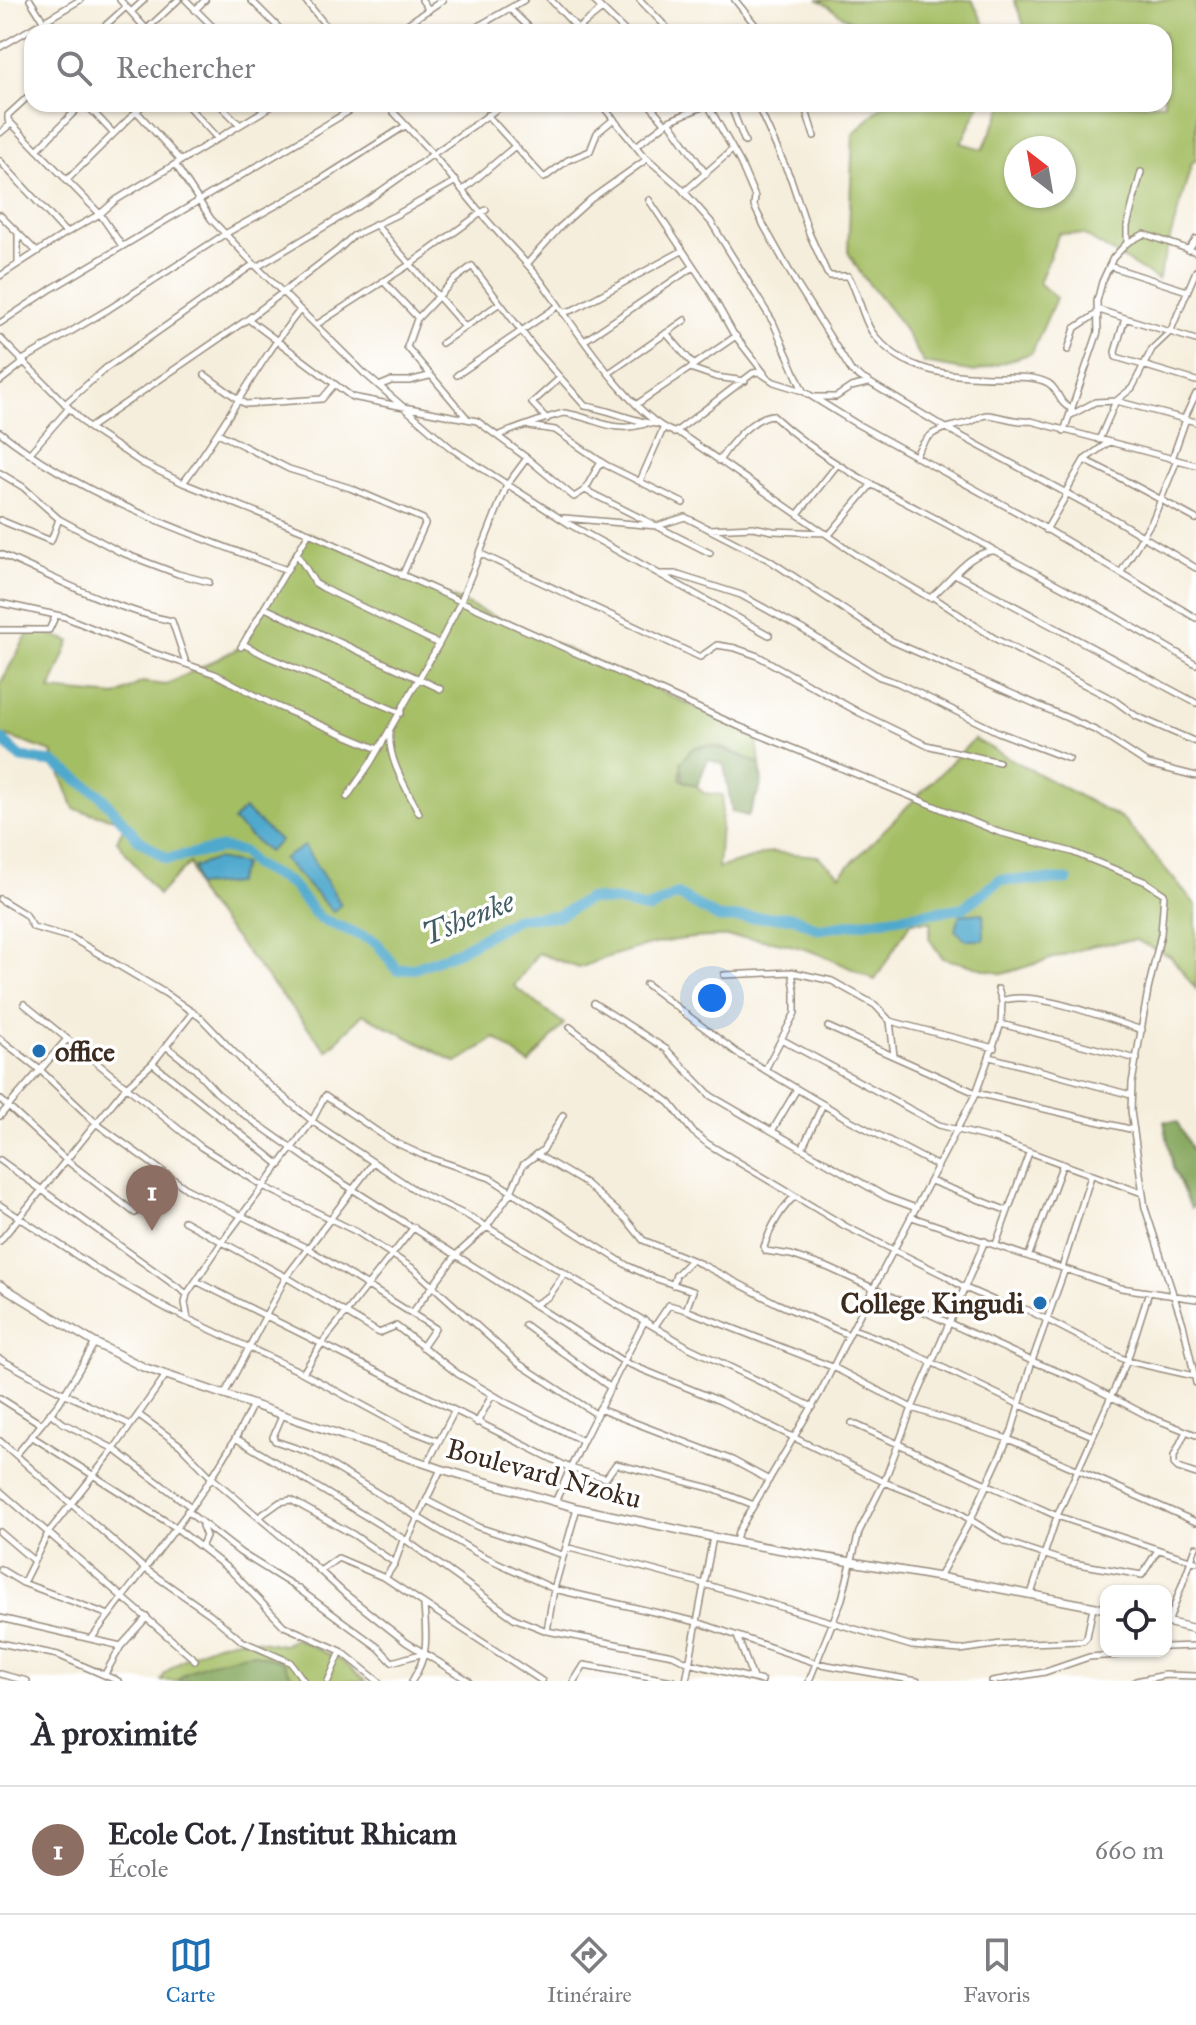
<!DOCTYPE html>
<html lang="fr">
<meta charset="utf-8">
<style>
body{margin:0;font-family:"IM FELL Great Primer",serif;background:#f7f7f7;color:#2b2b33}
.controls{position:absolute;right:24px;bottom:24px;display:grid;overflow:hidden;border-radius:16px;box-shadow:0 2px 6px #0004}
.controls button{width:72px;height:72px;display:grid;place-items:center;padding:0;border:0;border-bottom:2px solid #e1e1e2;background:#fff;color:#2b2b33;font:40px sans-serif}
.compass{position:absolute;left:1004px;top:136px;width:72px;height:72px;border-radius:50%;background:#fff;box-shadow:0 2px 6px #0004;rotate:329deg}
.you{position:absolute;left:712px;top:998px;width:28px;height:28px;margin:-20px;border:6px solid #fff;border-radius:50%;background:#1a73e8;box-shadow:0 0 0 12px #1a73e833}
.badge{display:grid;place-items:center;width:52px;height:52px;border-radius:50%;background:#1f6fb2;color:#fff;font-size:26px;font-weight:700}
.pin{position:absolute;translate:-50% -66px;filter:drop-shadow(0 2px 4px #0008)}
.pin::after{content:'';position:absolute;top:42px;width:28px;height:24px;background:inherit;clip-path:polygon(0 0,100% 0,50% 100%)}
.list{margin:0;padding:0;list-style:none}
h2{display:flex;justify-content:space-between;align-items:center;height:104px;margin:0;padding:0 32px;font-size:34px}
h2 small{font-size:26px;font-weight:400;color:#7c7c81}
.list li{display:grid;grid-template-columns:52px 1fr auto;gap:24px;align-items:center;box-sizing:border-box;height:128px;padding:0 32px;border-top:2px solid #e1e1e2}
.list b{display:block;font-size:30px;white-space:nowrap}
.list p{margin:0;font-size:26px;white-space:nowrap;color:#7c7c81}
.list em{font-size:26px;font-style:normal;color:#7c7c81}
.icon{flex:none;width:44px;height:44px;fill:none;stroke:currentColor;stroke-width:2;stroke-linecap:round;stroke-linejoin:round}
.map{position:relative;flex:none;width:1196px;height:1681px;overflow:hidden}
.search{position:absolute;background:#fff;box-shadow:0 2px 6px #0004;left:24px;right:24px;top:24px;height:88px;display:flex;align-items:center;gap:20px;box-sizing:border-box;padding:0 28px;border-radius:24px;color:#7c7c81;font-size:30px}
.sheet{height:232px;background:#fff}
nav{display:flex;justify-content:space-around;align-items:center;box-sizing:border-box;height:112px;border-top:2px solid #e1e1e2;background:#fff;font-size:22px;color:#7c7c81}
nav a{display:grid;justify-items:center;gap:4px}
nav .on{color:#1f6fb2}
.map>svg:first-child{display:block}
.green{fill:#a4be64;stroke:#707441;stroke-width:2;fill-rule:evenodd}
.forest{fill:#83a55a;stroke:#5f683c;stroke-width:2}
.water{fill:#4fa9cd;stroke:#456a76;stroke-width:2}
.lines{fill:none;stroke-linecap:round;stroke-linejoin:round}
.river{stroke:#4fa9cd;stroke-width:11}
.minor-casing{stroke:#988c7d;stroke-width:8}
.tertiary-casing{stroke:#988c7d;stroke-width:10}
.minor{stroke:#fff;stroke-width:5}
.tertiary{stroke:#fff;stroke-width:7}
.poi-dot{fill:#1f6fb2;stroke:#fff;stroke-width:3}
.labels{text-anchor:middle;stroke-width:7;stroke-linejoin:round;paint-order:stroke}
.poi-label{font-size:28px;font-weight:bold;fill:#3b2a1e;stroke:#fff;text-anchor:start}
.street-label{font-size:28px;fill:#3b2a1e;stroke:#fff}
.water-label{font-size:30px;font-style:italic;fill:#435d64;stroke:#fff}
</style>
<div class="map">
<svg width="1196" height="1681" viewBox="0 0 1196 1681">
<rect width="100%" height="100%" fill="#fff"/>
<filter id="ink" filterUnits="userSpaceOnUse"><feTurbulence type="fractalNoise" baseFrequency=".0125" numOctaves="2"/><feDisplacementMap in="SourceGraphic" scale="16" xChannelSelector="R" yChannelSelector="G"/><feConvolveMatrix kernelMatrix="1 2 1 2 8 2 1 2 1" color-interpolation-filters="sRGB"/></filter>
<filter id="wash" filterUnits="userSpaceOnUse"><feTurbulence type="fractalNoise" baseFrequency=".006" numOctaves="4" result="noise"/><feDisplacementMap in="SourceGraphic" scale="32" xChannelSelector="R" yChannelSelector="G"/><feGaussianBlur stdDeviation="1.8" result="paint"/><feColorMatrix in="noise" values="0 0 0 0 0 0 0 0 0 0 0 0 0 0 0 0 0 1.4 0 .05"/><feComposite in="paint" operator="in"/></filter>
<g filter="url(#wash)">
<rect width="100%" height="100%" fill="#f6eedc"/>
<path class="green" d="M819 0H972L988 32H862L855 24Z
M1014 0H1196V160L1192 163 1158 280 1084 235 1059 233 1039 283 1056 298 1032 353 975 372 924 363 901 324 861 274 848 252 853 134 884 104H980L961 143 983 149 1004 104H1164V32H1023V22ZM1016 148H1064V196H1016Z
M309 533 738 726 757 738 760 764C729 750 684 723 680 779L697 786 703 793 723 795 718 868 771 852 818 856 840 875 974 739 1124 820 1196 905V989L1171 957 1136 940 1095 945 1003 974 942 958 929 938 931 922H911L875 980C851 969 826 955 801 948 724 926 652 938 579 968L538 953 514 986 564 1024 529 1064 495 1038 457 1063 363 1014 327 1051 198 893 190 863 158 895 117 841 126 822 74 809 52 752 0 734V684L31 628 70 641 50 690 116 696 142 682 166 685 241 647Z
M294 1638 341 1660 366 1681H295L283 1662 185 1674 177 1681H161C166 1663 214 1643 232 1640 247 1637 268 1643 284 1645Z"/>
<path class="forest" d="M710 745 760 764 762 783 748 816 732 812 724 765 708 759 697 786 683 781 681 762 693 748Z
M1164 1121 1177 1122 1196 1157V1205L1191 1208 1173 1168Z
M252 1653 283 1662 295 1681H177C198 1662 226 1658 252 1653Z"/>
<path class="water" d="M244 809 280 841 268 852 233 821Z
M304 846 341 904 333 912 283 859Z
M216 859 244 864 236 883 196 886 194 867Z
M983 913 984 940H966L955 930 960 915Z"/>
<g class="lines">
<path class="river" d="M0 738 21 758 53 762 100 795 138 839 167 859 222 848 243 852 254 865 290 883 319 918 376 942 397 970 416 968 459 951 517 918 558 916 588 899 617 901 648 909 677 894 719 918 793 917 818 929 963 908 1000 880H1067"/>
</g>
</g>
<g filter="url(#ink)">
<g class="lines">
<g class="minor-casing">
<path id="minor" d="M30 0 44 22
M120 0 149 32
M186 0 218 32
M251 0 283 32
M305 0 331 32
M422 0 429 10
M551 0 581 32
M593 0 626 32
M640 0 671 32
M735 0 761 32
M510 9 534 32
M195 10 205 0
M131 12 144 0
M147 29 178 0
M576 30 602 9
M98 32 126 7
M395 32 443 0
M468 32 524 0
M0 47 80 0
M32 93 8 115V120L100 214 122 246
M86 104 113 133
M130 104 181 161
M186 104 218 139
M219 104 240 125
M386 104 430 151 481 213 486 210
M601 104 642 154 680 187 711 222 773 322 803 391
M649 104 665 123
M730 104 745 142
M804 104 814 136
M708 105 740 162 755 197 754 206 764 226 795 281 852 372 939 424 1114 519 1196 568
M760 111 791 179 809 233 827 273 830 276H848C859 293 861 315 872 332 902 373 953 377 1000 377 1015 377 1034 376 1048 383 1059 389 1057 403 1072 409
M487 115 544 178 568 160 590 151 597 133 614 119
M669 121 706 174
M0 133 11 124
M636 146 669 121 709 104
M37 150 82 104
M0 161 66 233
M175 164 211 219 254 264 364 373 452 449 569 524 769 635
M66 181 144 104
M463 190 514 147
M684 192 732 150
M649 200 708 288 733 333 764 373
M0 215 37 252
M375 224 465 327
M18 234V264
M1127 242V226L1141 172
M1188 250 1196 239
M527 264 560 227 591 199 647 159
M1109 266 1187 291
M257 267 364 203 504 104
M0 276 66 233 100 214 116 200 275 104
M383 281 418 318
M1099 310 1196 340
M563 313 575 309 682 251
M1125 318 1115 352 1116 357 1196 381
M248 319 352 397 477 421 527 458 574 497 585 490 710 553
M0 323 51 289 361 104
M316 325 412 263 481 213C499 235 520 255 538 277 566 313 637 429 681 434L855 554 930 598C949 584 969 550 995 551L1092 603 1196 664
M1171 330 1196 271
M666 333 694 365
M0 338 89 428 142 463 183 483 309 533 738 726 998 832 1072 852 1146 882 1164 894 1161 934 1148 990 1132 1083 1131 1111 1145 1208 1183 1324 1196 1383
M584 341 693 267
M442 343 500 303
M1068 350 1075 328 1098 313
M21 361 109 309 225 234 309 187 405 126
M691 367 736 336
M609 373 685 320
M205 375 245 404 322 399 334 385
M457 375 558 306
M0 381 23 363
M379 386 391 381H409L429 376
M814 397H836L851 387 868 383
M65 404 106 368 254 264
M637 404 690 368 716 377 745 381
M1071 415 1095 402 1116 401 1196 422
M467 418 407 347 417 319 453 281 472 266 535 349 585 406C609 409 631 421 656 424
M547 419 532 403 560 378
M1184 419 1196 394
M529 426 555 430 606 465 683 503
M89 428 248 319 338 250 353 236 396 215 456 181
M1064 431 1098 332 1097 301 1102 282 1113 258 1127 243 1144 234 1196 252
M0 432C84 498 187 533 287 570
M218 433 289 469 350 488 423 519 425 524 402 576
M674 433 753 373 759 372 774 382 803 391 855 423 1033 521 1196 618
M498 436C506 432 559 413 565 413 597 418 611 434 645 424
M1099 440 1116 401 1132 388 1152 349 1172 330
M29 454 69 408
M915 457C929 427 942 430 970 422 976 420 981 415 987 415 1002 416 1016 423 1031 421L1196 465
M1172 459 1186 419
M1084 460C1123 478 1159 499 1196 519
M719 461C730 444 751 418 772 415 836 474 918 506 992 549
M0 473 23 487 59 519 51 541 0 520
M640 481 663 429
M183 483C225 427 256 365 300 310
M585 490 601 461
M1065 493 1084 460 1109 442
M798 514 837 465
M564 518 657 526 685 517 769 560 892 641 1097 731 1148 764 1196 776
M59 519 120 552 178 574 209 582
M709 529 753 527 773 531 826 533
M1046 530 1067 494
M829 535 871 485
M479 553 700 657 717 645 735 648 758 656 860 713 926 745 999 762
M0 554C58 579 109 608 172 621L186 663
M297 554 315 583 323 588 439 644
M1121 572 1153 519 1177 460
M661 574H675L741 595 802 629 880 677 898 683 998 732 1069 759
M955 574 1196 703
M933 597 994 638 1114 700 1136 716 1196 742
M0 603 65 617 148 651 215 674 276 706 378 749
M265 608 441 689
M0 630H49L56 615
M243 644 266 656 401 713
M241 647 309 533
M390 732C387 759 407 789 419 813
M347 797 371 762 439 644 460 603 507 485 527 458
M0 899 26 915 33 927 72 938 165 993 201 1018 249 1068 316 1124 418 1192 470 1217 688 1347 813 1407
M724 975 792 972 832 981 875 1005 890 1021 994 1048
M646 984 740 1055 846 1118 938 1166
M1002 1001C1031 988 1110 1020 1142 1030
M594 1003 666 1049 711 1096 886 1197 916 1208
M24 1004 201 1147 265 1187 357 1232 414 1269 518 1363 596 1414
M890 1021 894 1056
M1001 1024 1137 1059
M570 1027 670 1103 693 1132 708 1144 845 1226 944 1275 963 1287 995 1301 1028 1310 1127 1361 1194 1376
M828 1027 976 1093 1134 1130
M0 1039 39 1069 97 1124 187 1189 307 1248 435 1328 422 1347
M781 1039 939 1125 997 1140 1142 1193
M167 1047 195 1069 217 1093 242 1113 330 1175 624 1362 720 1401 884 1482 953 1509 1006 1542 1067 1562 1142 1575 1158 1550
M990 1057 1131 1095
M153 1064 280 1165
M765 1070 795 1013V991L792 972
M0 1099 66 1160 135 1213
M0 1116 67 1039
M772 1131 797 1089
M802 1149 823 1104
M536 1154 585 1183 626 1219 643 1240 701 1264 776 1303 849 1335
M0 1160 187 1294
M931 1181 1008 1211
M795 1196C781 1209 770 1229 764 1247L766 1251 791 1255 829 1268 1032 1361 1079 1380 1150 1417 1196 1435
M0 1205 100 1271 169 1310 303 1373 407 1429 438 1441
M912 1217 1121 1288 1196 1299
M184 1221 286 1277 379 1333 396 1326 458 1374 505 1402 583 1441
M0 1241 125 1088 152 1064 193 1012
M996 1244 1029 1153
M1029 1255 1062 1166
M1062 1268 1091 1176
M196 1281 570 1468 606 1478 616 1464 710 1488 754 1505
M673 1285 676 1275 690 1261
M534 1305 549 1296 565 1273
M412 1313 457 1254 486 1228 511 1192 523 1165 543 1150 563 1115
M188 1319 185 1303 187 1294 222 1242 312 1121 325 1096 390 1140 422 1155 490 1178 628 1266 654 1278 693 1291 686 1310
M525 1325 611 1388
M655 1326 669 1305 686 1310 835 1368 912 1408 1008 1439 1196 1522
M853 1329 894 1344 1020 1405 1093 1436
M0 1359 65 1394 131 1425
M303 1373 322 1343 414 1227
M224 1395 286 1277 373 1163
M0 1398 41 1424
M599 1409 732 1460 769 1480
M50 1413 63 1423 114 1449 191 1507
M139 1415 180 1445 211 1477 295 1548 344 1593 406 1642 469 1681
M282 1416 273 1437 275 1441 311 1453 477 1553 554 1589 697 1622 816 1663 917 1681
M477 1423 492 1395
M852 1423 1057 1516 1196 1562
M1186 1431 1174 1456V1464L1178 1468 1196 1474
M31 1436 175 1527 231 1571 284 1626 341 1651 378 1681
M237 1439 407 1541 514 1618 547 1631 673 1655 689 1663 762 1681
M0 1441 144 1568 210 1614 242 1641 290 1662 304 1681
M16 1455 59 1403 95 1343
M427 1464 454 1412
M0 1491 195 1660
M428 1501 478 1527 563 1555
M555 1502 583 1441 645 1320
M187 1511 241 1553 297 1588 379 1648 392 1662 424 1653
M259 1517 280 1502 291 1500 354 1535 395 1563
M0 1532 34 1561
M407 1541 441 1469
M736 1542 738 1532 820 1393 849 1335 976 1093 1001 1024 1002 1001 998 989
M201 1547 206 1536 202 1526
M566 1547 704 1584 912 1646 960 1650 1001 1644 1083 1641 1087 1637 1093 1607
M0 1569 23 1583 109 1615
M320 1571 338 1558 385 1578 542 1681
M939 1577 971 1519 1012 1430 1032 1361 1065 1269
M385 1578 395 1563 403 1540
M23 1583 48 1533 114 1449 166 1375
M1031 1594 1057 1516 1127 1361 1149 1292
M0 1618 121 1646
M1168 1623 1196 1547
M547 1631 554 1589 577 1508
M737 1636 753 1678
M92 1638C147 1563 212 1491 252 1406
M0 1643 58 1655 118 1681
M1166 1647 1196 1646
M0 1674 27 1681
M105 1674 121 1646 147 1617
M328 1681 341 1651
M412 1681C430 1652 426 1637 424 1605
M574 1681 584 1665 673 1681
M686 1681 713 1537
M809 1681 842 1599 859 1532 884 1482 912 1408 985 1241
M992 1681 1045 1672 1089 1657 1118 1655 1133 1651
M1136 1681 1165 1675 1196 1676"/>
</g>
<g class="tertiary-casing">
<path id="tertiary" d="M0 1285 95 1343 143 1367 441 1469 577 1508 736 1542 939 1577 1106 1609
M1166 1622 1196 1629"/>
</g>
<use href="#minor" class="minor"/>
<use href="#tertiary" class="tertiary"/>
</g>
</g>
<g class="poi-dot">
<circle cx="39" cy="1051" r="8"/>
<circle cx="1040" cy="1303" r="8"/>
</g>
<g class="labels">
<g class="poi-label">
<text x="55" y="1061">office</text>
<text x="1024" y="1313" text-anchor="end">College Kingudi</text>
</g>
<g class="street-label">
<text transform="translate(544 1473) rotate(15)" y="10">Boulevard Nzoku</text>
</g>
<g class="water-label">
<text transform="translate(468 918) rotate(-22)" y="10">Tshenke</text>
</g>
</g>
</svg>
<div class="controls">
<button><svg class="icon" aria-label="locate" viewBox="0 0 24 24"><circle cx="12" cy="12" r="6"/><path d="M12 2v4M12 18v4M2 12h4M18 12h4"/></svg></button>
</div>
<svg class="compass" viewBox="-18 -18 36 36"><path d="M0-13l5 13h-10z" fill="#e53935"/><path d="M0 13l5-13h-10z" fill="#7c7c81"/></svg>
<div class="you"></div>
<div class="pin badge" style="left:152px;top:1231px;background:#8d6e63">1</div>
<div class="search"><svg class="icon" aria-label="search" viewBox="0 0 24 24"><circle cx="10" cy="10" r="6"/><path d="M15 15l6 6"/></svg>Rechercher</div>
</div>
<section class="sheet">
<h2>À proximité<small></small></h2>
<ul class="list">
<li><span class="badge" style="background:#8d6e63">1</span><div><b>Ecole Cot. / Institut Rhicam</b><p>École</p></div><em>660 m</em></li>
</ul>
</section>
<nav>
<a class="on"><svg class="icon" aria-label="map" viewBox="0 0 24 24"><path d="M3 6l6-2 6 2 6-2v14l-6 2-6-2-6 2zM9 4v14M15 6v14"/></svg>Carte</a>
<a><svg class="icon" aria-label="directions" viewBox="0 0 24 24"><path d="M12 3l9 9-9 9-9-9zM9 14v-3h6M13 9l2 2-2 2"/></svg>Itinéraire</a>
<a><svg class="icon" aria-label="saved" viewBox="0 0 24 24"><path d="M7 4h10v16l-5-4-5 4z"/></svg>Favoris</a>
</nav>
